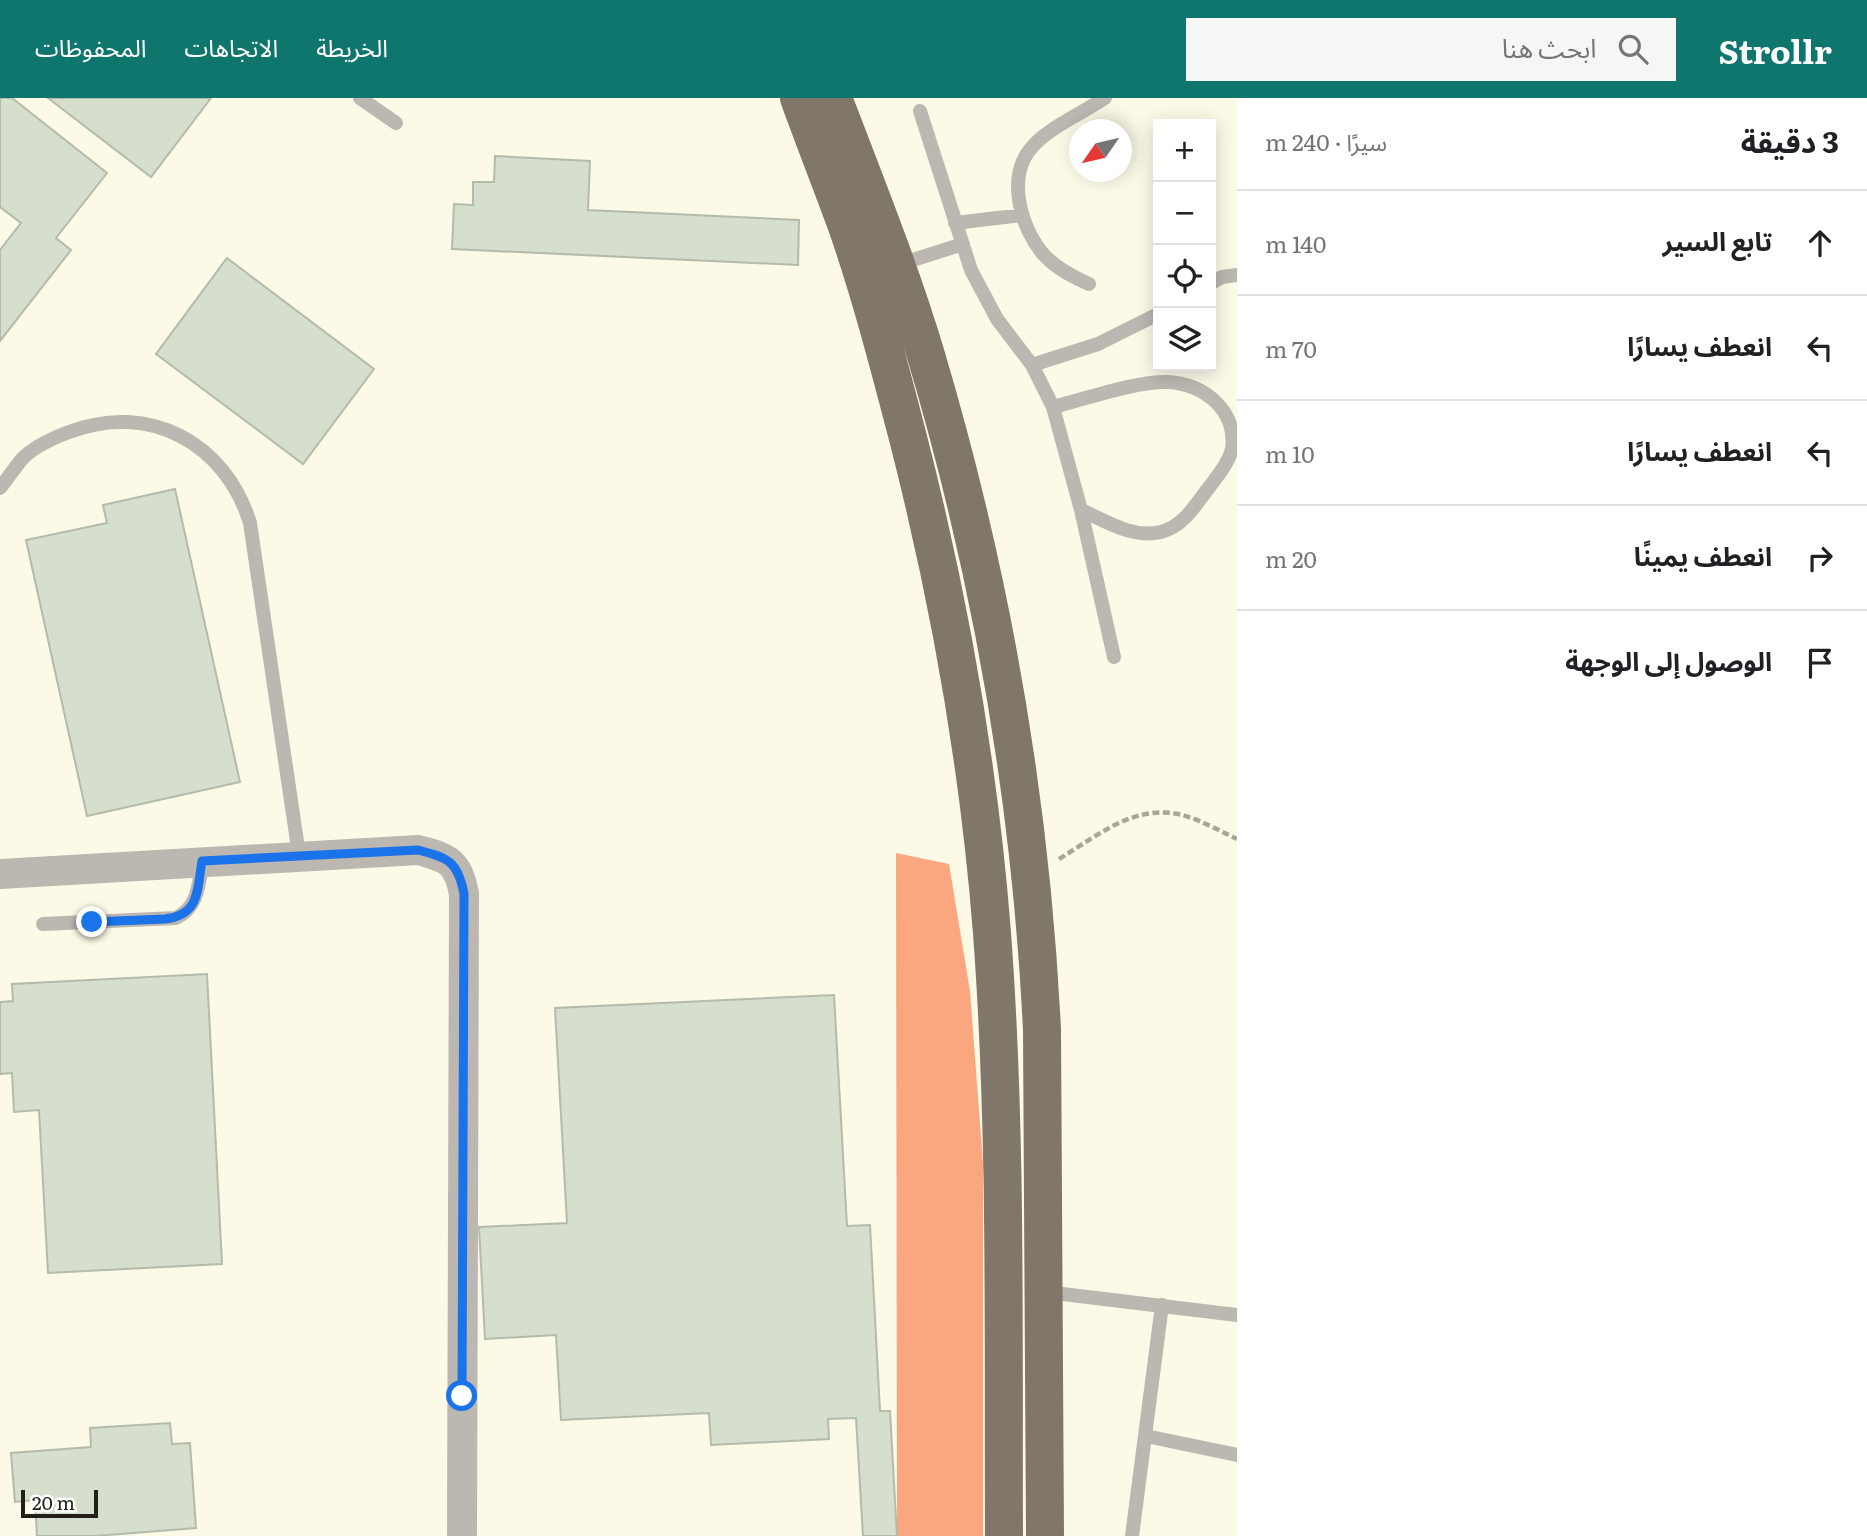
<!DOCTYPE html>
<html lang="ar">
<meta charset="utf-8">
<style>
body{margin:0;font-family:Literata,"Noto Sans Arabic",serif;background:#f6f6f6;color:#202124;direction:rtl}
.controls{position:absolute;right:21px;top:21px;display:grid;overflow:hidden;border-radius:0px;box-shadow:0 4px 18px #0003}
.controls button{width:63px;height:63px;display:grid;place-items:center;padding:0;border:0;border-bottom:2px solid #e0e0e0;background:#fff;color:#202124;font:35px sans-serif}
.compass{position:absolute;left:1069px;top:21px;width:63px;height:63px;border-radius:50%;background:#fff;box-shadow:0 4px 18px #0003;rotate:236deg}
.scale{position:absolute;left:21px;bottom:18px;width:77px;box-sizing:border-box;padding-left:7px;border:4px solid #201f18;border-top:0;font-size:19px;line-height:24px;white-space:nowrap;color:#201f18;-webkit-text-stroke:5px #fff;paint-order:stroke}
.stop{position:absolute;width:21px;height:21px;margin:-16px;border:5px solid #1a73e8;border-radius:50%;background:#fff}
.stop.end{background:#1a73e8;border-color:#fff;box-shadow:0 2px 7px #0008}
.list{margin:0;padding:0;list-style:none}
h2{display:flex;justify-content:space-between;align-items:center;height:91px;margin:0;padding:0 28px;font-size:30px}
h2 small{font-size:23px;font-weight:400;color:#757577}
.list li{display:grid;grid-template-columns:46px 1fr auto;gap:21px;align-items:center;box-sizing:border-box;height:105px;padding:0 28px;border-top:2px solid #e0e0e0}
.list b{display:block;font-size:26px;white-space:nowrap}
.list em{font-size:23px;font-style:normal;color:#757577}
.icon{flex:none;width:38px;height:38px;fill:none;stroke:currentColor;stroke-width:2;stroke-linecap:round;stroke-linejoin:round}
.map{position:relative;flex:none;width:1237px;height:1438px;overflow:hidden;direction:ltr}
header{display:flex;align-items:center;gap:42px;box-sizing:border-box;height:98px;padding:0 35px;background:#0f766e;color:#fff}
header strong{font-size:33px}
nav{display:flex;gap:38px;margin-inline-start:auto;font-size:24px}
.search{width:490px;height:63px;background:#f6f6f6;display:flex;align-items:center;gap:18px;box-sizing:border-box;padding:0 24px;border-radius:0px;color:#757577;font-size:26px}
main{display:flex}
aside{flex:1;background:#fff}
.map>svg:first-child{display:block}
.forest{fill:#faa780}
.building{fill:#d6decd;stroke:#b3bbab;stroke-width:2}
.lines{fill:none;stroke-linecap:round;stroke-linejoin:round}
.path{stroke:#a8a698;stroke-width:4.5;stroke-dasharray:7 3.5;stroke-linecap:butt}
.service{stroke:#bcb7b0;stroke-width:14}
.minor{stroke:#bcb7b0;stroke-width:30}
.trunk{stroke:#807669;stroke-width:38}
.route{stroke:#1a73e8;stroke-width:9}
</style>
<header>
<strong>Strollr</strong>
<div class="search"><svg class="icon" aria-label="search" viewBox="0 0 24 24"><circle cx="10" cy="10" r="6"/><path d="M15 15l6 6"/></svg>ابحث هنا</div>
<nav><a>الخريطة</a><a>الاتجاهات</a><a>المحفوظات</a></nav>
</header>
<main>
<aside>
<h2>3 دقيقة<small>سيرًا · 240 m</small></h2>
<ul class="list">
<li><svg class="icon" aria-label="ahead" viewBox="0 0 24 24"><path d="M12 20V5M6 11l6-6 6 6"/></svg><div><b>تابع السير</b></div><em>140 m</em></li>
<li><svg class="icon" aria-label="left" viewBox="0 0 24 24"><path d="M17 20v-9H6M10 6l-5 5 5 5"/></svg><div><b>انعطف يسارًا</b></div><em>70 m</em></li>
<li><svg class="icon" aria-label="left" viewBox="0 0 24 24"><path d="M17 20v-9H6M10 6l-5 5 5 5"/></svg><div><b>انعطف يسارًا</b></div><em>10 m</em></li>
<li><svg class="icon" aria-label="right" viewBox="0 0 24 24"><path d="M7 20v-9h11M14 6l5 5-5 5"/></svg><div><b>انعطف يمينًا</b></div><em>20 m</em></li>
<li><svg class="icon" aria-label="arrive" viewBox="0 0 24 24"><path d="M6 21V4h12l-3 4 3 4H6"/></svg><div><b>الوصول إلى الوجهة</b></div></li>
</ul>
</aside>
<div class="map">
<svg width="1237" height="1438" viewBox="0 0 1237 1438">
<rect width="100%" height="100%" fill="#fcfae7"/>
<path class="forest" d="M896 755 949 766 970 893 983 1065V1438H897Z"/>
<path class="building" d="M0 0H12L107 75 56 140 71 152 0 243V152L21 125 0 109Z
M48 0H211L151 79Z
M495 58 590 63 588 112 799 122 798 167 452 151 454 106 473 107V84H494Z
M227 160 374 271 303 366 156 256Z
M175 391 240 684 87 718 26 442 107 425 103 407Z
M207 876 222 1166 48 1175 39 1012 14 1014 12 975 0 976V904L13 903 12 886Z
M834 897 847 1128 870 1127 880 1313H890L897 1438H863L856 1320 828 1321 829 1341 711 1347 709 1315 561 1322 556 1237 485 1241 479 1129 567 1125 555 910Z
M170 1325 172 1346 190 1345 196 1430 95 1438H37L35 1402 15 1404 11 1355 91 1349 90 1330Z"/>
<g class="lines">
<path class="path" d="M1059 761C1097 738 1135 705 1182 717 1201 722 1220 733 1237 741"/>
<path class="service" d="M360 0 396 25
M920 13 971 172 997 221 1032 267 1053 309 1081 412 1114 559
M955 125 1022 117
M897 167 963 146
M1211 185 1222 179 1237 177
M1089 186C1073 179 1057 171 1044 157 1021 131 1005 78 1033 48 1050 29 1084 14 1105 0
M1032 267 1098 246 1158 216
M1053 309C1086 301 1135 283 1168 284 1203 286 1237 311 1232 351 1228 367 1214 382 1204 396 1193 411 1181 429 1161 434 1133 441 1106 423 1081 412
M0 390C8 380 15 369 23 360 35 348 53 340 69 334 150 303 226 346 250 425L299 757
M43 826 176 820C199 809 198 786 203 763
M1046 1194 1237 1217
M1146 1338 1237 1357
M1132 1438 1162 1207"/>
<path class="minor" d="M0 776 418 752C449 760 458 764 464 796L462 1438"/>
<path class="trunk" d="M799 0C815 44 832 87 848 131 871 198 889 267 907 336 949 499 979 667 992 835 1007 1036 1003 1237 1004 1438
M833 0C865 84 899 168 925 254 991 475 1031 702 1042 932L1045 1438"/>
</g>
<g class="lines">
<path class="route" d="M92 824 165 821C200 817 197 792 202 763L418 752C449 760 458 764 464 796L462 1298"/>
</g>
</svg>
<div class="controls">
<button>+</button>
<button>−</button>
<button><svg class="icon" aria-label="locate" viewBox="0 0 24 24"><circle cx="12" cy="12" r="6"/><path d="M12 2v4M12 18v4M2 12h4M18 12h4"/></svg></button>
<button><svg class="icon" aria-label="layers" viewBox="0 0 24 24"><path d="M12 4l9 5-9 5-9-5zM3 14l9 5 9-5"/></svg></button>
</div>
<svg class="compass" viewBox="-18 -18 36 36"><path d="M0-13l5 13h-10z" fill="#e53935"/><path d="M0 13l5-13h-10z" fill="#757577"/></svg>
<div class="scale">20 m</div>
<div class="stop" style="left:462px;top:1298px"></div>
<div class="stop end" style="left:92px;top:824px"></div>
</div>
</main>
